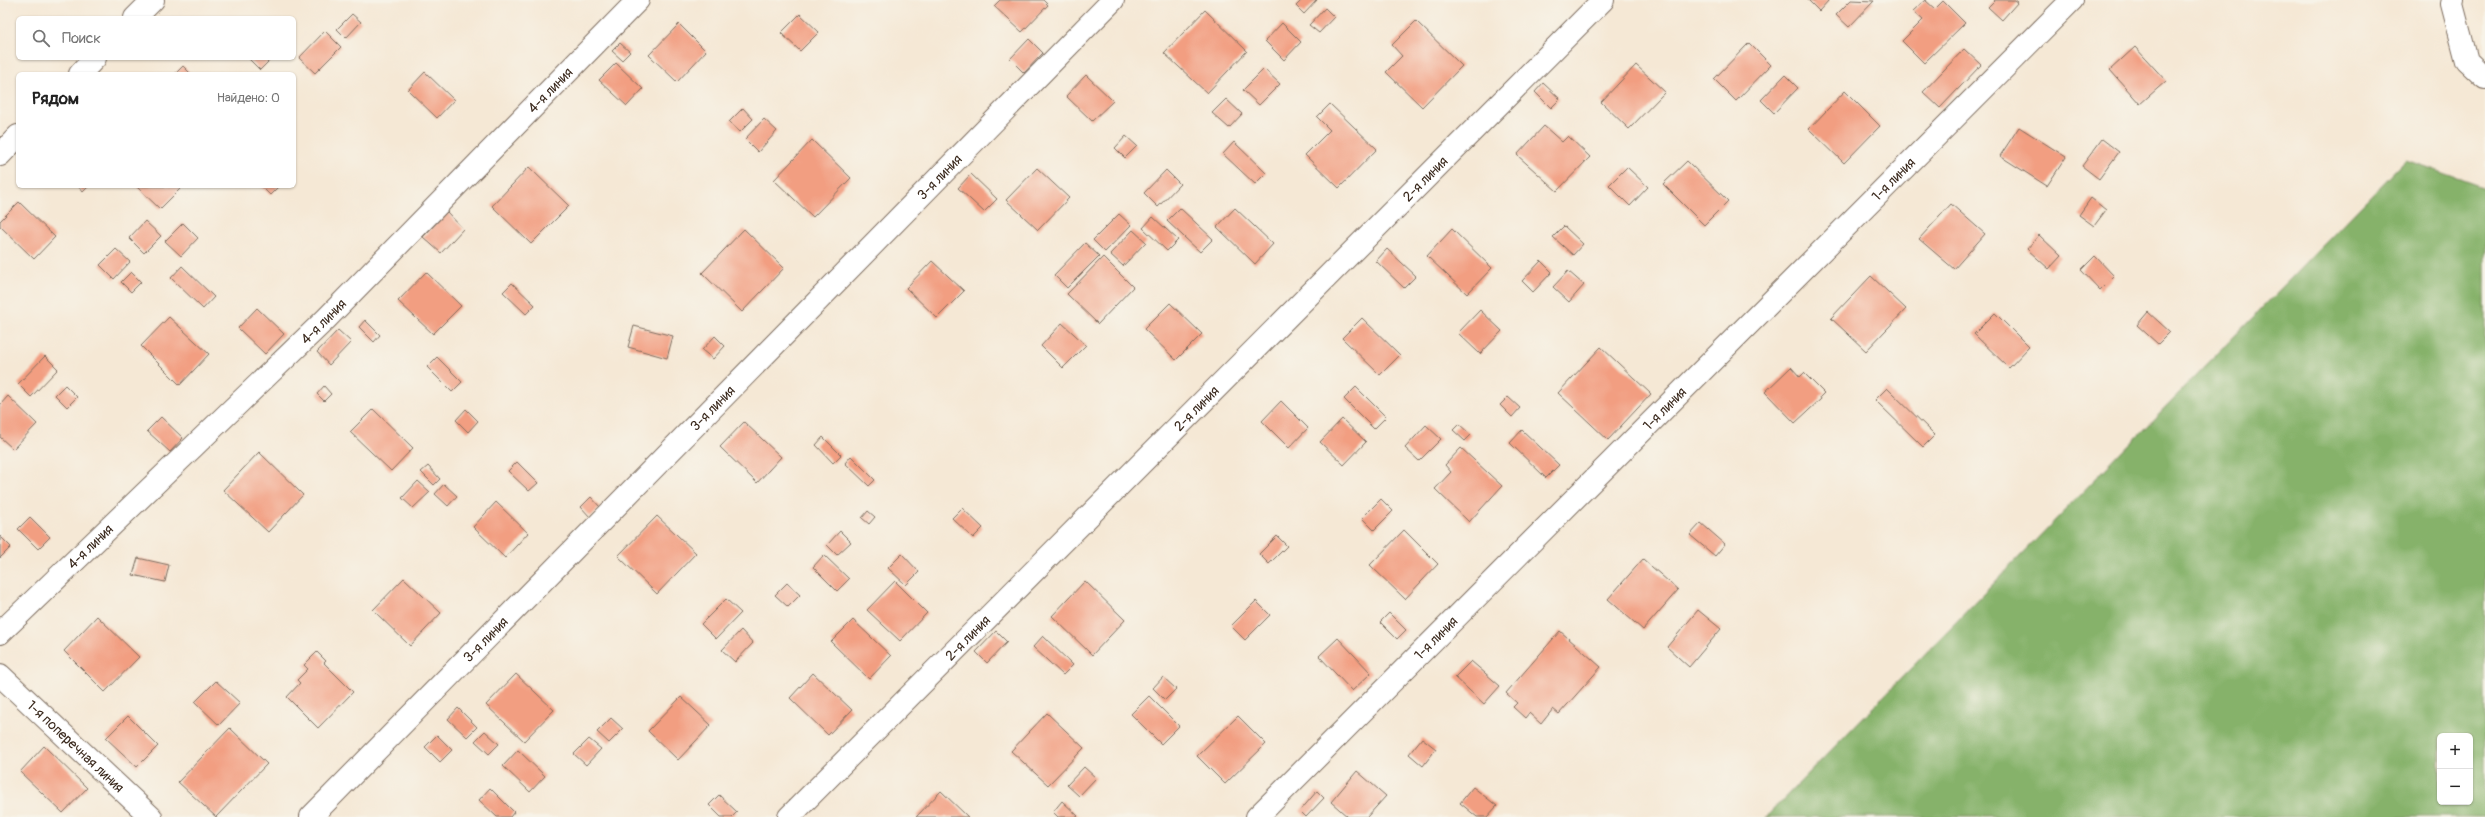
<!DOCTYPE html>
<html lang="ru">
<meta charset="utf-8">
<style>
body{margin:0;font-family:Pangolin,sans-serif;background:#f2f2f2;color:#222}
.controls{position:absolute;right:12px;bottom:12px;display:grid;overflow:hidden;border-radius:6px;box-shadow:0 1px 3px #0004}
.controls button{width:36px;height:36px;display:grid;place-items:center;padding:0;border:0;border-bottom:1px solid #e0e0e0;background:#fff;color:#222;font:20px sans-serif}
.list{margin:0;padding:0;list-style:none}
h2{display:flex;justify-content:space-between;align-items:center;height:52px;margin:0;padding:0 16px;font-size:17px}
h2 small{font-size:13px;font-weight:400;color:#767676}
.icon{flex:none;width:22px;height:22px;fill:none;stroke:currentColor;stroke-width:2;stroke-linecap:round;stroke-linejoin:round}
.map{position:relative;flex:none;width:2485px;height:817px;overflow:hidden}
.search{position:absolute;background:#fff;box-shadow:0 1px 3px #0004;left:16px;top:16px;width:280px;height:44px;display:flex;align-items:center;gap:10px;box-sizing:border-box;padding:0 14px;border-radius:6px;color:#767676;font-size:15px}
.panel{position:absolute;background:#fff;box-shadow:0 1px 3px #0004;left:16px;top:72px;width:280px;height:116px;border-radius:6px}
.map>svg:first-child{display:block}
.forest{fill:#86b26b;stroke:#606e44;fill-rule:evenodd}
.building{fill:#f29e81}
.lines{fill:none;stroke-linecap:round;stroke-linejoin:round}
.minor-casing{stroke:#7c6c5e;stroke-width:24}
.minor{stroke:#fff;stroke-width:22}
.labels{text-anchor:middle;stroke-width:4;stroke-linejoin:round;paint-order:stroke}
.street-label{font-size:14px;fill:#3b2a1e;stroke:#f7f3e8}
</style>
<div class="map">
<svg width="2485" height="817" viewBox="0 0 2485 817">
<rect width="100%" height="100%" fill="#f7f3e8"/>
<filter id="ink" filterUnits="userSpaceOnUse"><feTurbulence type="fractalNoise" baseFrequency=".025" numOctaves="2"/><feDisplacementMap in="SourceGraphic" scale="8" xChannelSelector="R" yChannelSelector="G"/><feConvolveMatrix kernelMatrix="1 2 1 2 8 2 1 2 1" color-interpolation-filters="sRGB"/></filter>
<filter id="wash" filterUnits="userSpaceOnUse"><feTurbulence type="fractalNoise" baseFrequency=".012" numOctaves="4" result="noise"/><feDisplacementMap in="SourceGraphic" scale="16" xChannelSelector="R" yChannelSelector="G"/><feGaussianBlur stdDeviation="0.9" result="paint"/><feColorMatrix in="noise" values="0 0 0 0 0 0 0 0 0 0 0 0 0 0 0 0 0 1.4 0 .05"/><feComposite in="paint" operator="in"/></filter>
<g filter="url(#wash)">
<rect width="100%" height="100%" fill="#f5e8d5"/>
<path class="forest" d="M2406 160 2485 188V817H1766ZM2440 736H2470V802H2440Z"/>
<g id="blocks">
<path class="building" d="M1000 0H1043L1048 5 1022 32 994 6Z
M1302 0H1317L1304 14 1296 6Z
M1808 0H1829L1819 11Z
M1851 0 1874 1 1849 27 1836 15Z
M1925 0 1935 9 1943 1 1965 23 1924 63 1902 41 1923 20 1913 11Z
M1995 0H2015L2018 2 2002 20 1988 7Z
M1325 8 1334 17 1319 33 1309 25Z
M1205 10 1247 51 1207 93 1164 53Z
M352 14 361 22 346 38 337 29Z
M800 14 819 32 800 51 781 33Z
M1416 21 1462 66 1422 107 1386 72 1402 56 1392 45Z
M1282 23 1301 42 1284 60 1265 41Z
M679 24 706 51 677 82 649 55Z
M325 31 341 47 315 73 299 58Z
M1029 39 1043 53 1024 73 1010 59Z
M620 43 630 52 622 60 612 51Z
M1749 43 1771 65 1736 101 1714 79Z
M2135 47 2166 81 2140 104 2110 70Z
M1964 49 1981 65 1940 108 1923 92Z
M248 58H272L260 70Z
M616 63 643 89 627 106 599 80Z
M1636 65 1665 92 1629 129 1601 102Z
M183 66 191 74H175Z
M1264 69 1280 84 1259 105 1243 90Z
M425 72 454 100 437 118 408 90Z
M1086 75 1113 101 1092 121 1066 96Z
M1785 75 1798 88 1774 113 1761 100Z
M1543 83 1560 99 1551 108 1535 92Z
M1845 91 1880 126 1844 163 1809 129Z
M1226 99 1242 114 1229 128 1212 113Z
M1330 104 1377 149 1339 188 1305 155 1330 130 1317 117Z
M743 108 753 119 740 132 729 122Z
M764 119 777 131 758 152 745 139Z
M1544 126 1562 142 1568 136 1590 157 1557 191 1517 155Z
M2019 127 2066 157 2047 186 2000 156Z
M1126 136 1137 146 1125 158 1115 148Z
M2102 139 2119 152 2099 179 2082 166Z
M812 140 851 178 813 217 774 180Z
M1234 142 1266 173 1255 184 1223 154Z
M1687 161 1728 201 1704 225 1663 184Z
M529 167 569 206 531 244 492 206Z
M1627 167 1648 187 1630 206 1609 185Z
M1037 168 1069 198 1038 230 1006 200Z
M1166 170 1180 184 1158 207 1144 193Z
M971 174 997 199 984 212 958 188Z
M78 186H89L83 192Z
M136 186H183L160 209Z
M261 186H279L270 195Z
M2091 198 2106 210 2094 226 2079 215Z
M19 202 55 237 34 259 0 226V221Z
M1951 204 1985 234 1954 269 1919 239Z
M1180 208 1213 239 1200 252 1167 221Z
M1235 208 1273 244 1255 264 1217 227Z
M447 212 463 229 441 253 423 237Z
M1119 214 1131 225 1105 252 1093 240Z
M1153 217 1178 240 1167 251 1143 228Z
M145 221 161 236 144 253 129 238Z
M183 223 198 238 181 256 165 241Z
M1564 226 1583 244 1573 255 1553 237Z
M744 229 784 268 742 312 702 273Z
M1452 229 1492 268 1467 294 1427 256Z
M1133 230 1146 242 1123 266 1110 254Z
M2039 235 2061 256 2049 269 2027 249Z
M1085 243 1099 256 1067 288 1054 275Z
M116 249 130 262 114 279 100 265Z
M1387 249 1416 276 1404 288 1376 261Z
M2095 256 2114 276 2100 290 2081 270Z
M1103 257 1133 287 1098 324 1067 294Z
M932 261 964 291 937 318 906 288Z
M1541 261 1552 272 1533 292 1522 281Z
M182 266 214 297 203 309 171 278Z
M1568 271 1584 285 1569 302 1553 287Z
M131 272 141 282 131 292 121 282Z
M426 272 461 306 433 334 398 301Z
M1871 276 1906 309 1866 351 1831 318Z
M512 283 535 305 526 314 503 292Z
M1170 303 1202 334 1176 360 1144 329Z
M257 308 284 334 265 354 238 328Z
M1480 310 1502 331 1480 354 1458 333Z
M2148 312 2170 332 2158 344 2137 325Z
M1995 313 2029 347 2009 368 1974 334Z
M169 317 209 354 180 385 141 346Z
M1362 318 1400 355 1380 375 1342 338Z
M365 320 380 335 374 342 359 327Z
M1062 323 1086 345 1063 368 1041 346Z
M634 326 673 336 667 358 628 347Z
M338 330 351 342 329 365 317 352Z
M715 336 725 346 713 359 702 350Z
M1601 347 1651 394 1608 440 1558 393Z
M45 356 58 369 31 397 18 384Z
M437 357 462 382 452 392 427 367Z
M1791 367 1800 377 1804 373 1824 393 1820 397 1821 399 1795 423 1765 392Z
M65 385 77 397 67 407 55 395Z
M324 386 331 394 324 401 317 394Z
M1356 387 1386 417 1374 429 1344 399Z
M1887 388 1935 435 1923 447 1875 400Z
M8 396 37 424 13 449 0 437V405Z
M1508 397 1520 408 1512 417 1500 405Z
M1281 401 1308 428 1289 448 1262 421Z
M373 409 413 448 391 471 350 432Z
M466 409 478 421 468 432 456 420Z
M161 417 183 438 170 452 147 431Z
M1342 419 1366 442 1344 465 1320 442Z
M744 422 781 457 757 483 720 447Z
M1459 424 1471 435 1465 441 1453 430Z
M1426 425 1441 439 1419 461 1405 448Z
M1522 430 1559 465 1546 478 1510 443Z
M823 437 841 455 833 463 816 445Z
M1461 448 1502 486 1469 522 1435 489 1451 472 1445 465Z
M259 452 303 495 268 532 223 490Z
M851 456 875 480 869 486 845 463Z
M517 462 538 483 529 491 508 471Z
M428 466 440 479 434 485 421 472Z
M418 481 430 492 413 508 402 498Z
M444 484 457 496 448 506 435 494Z
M591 497 600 507 590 517 581 507Z
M1381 499 1393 511 1374 530 1362 518Z
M496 502 528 533 505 558 473 527Z
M962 508 983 528 973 538 952 518Z
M868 511 875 517 869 524 862 518Z
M657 516 696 553 657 594 618 556Z
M30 517 50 537 38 549 18 529Z
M1701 523 1725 544 1715 556 1690 535Z
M1404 530 1438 564 1405 599 1370 565Z
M840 531 851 542 837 555 827 545Z
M0 536 11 547 0 558Z
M1277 536 1287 546 1269 564 1259 554Z
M902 554 919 572 906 585 888 568Z
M824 555 849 579 837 591 813 567Z
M138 558 169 565 165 582 133 575Z
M1643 559 1678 590 1643 630 1608 599Z
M404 578 441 613 410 646 373 610Z
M895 581 927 613 900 641 867 610Z
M1085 581 1125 620 1092 655 1052 616Z
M787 583 800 595 788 607 775 595Z
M726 599 741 613 716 639 701 624Z
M1256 601 1270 615 1245 640 1231 626Z
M1698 610 1721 629 1689 667 1667 647Z
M1389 613 1406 630 1397 639 1380 622Z
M97 616 139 657 105 692 64 651Z
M853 620 891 656 869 679 831 642Z
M741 630 753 643 735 662 722 650Z
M996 631 1007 642 987 663 976 652Z
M1560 631 1601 667 1559 714 1553 709 1541 724 1529 713 1525 718 1513 707 1517 703 1506 693Z
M1043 636 1073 665 1063 675 1033 647Z
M1338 638 1371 673 1352 691 1319 656Z
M317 652 326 661 324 663 353 692 318 728 287 697 300 683 297 680 308 669 304 665Z
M1471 661 1500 686 1484 704 1455 677Z
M813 673 852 710 828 735 790 698Z
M516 674 554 710 524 741 486 705Z
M1163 677 1176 689 1165 700 1153 688Z
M216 681 240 703 219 725 195 702Z
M1149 696 1179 726 1161 744 1131 714Z
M681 697 711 725 678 760 648 731Z
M458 708 477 727 467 737 448 719Z
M1047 713 1084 748 1048 785 1011 751Z
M128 716 158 746 137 767 106 738Z
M1238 716 1266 744 1225 784 1197 756Z
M611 718 623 729 609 743 597 732Z
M230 728 267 764 216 817 178 782Z
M485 731 499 744 489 754 475 741Z
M437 735 452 750 440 762 425 747Z
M1422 738 1436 749 1423 766 1409 754Z
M589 739 601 749 586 765 574 754Z
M44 746 87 788 63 813 20 772Z
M518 750 545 776 530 792 503 766Z
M1084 767 1096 778 1079 796 1067 785Z
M1357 771 1386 796 1367 817H1348L1331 802Z
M1473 787 1497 806 1487 817H1477L1460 803Z
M490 788 514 812 510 817H497L479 800Z
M941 791 968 817H916Z
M1317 791 1324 798 1306 817 1300 811Z
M719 795 737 812 732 817H721L709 805Z
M1062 801 1078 816 1077 817H1058L1053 812Z"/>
</g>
</g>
<g filter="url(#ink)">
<use href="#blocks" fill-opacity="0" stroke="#7c6c5e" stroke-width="1"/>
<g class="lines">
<g class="minor-casing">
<g id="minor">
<path d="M2453 0 2452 4 2467 61 2485 78"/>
<path d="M135 18 153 0"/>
<path d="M80 74 95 58"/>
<path d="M0 155 18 136"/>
<path id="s1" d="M0 633 326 319 638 0"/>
<path id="s2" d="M0 675 151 817"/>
<path id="s3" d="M311 817 1113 0"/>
<path id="s4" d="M789 817 1603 0"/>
<path id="s5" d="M1257 817 2072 0"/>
</g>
</g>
<use href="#minor" class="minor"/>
</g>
</g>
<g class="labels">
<g class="street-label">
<text dy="5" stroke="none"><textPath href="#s1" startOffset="773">4-я линия</textPath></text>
<text dy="5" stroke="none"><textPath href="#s3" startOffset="897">3-я линия</textPath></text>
<text dy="5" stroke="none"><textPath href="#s4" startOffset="901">2-я линия</textPath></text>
<text dy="5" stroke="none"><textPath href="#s5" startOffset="901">1-я линия</textPath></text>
<text dy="5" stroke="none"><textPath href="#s1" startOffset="449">4-я линия</textPath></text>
<text dy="5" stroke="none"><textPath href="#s3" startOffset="573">3-я линия</textPath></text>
<text dy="5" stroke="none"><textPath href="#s4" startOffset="577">2-я линия</textPath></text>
<text dy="5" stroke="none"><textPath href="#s5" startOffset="577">1-я линия</textPath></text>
<text dy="5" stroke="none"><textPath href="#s1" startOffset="125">4-я линия</textPath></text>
<text dy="5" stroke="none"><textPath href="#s4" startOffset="253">2-я линия</textPath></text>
<text dy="5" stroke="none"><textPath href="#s5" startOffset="253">1-я линия</textPath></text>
<text dy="5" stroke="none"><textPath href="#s3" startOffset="249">3-я линия</textPath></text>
<text dy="5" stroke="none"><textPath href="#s2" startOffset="104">1-я поперечная линия</textPath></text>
</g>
</g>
</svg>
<div class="controls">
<button>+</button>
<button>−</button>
</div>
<div class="search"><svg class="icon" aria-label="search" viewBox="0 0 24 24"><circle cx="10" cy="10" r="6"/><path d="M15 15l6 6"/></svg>Поиск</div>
<section class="panel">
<h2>Рядом<small>Найдено: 0</small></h2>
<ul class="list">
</ul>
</section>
</div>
